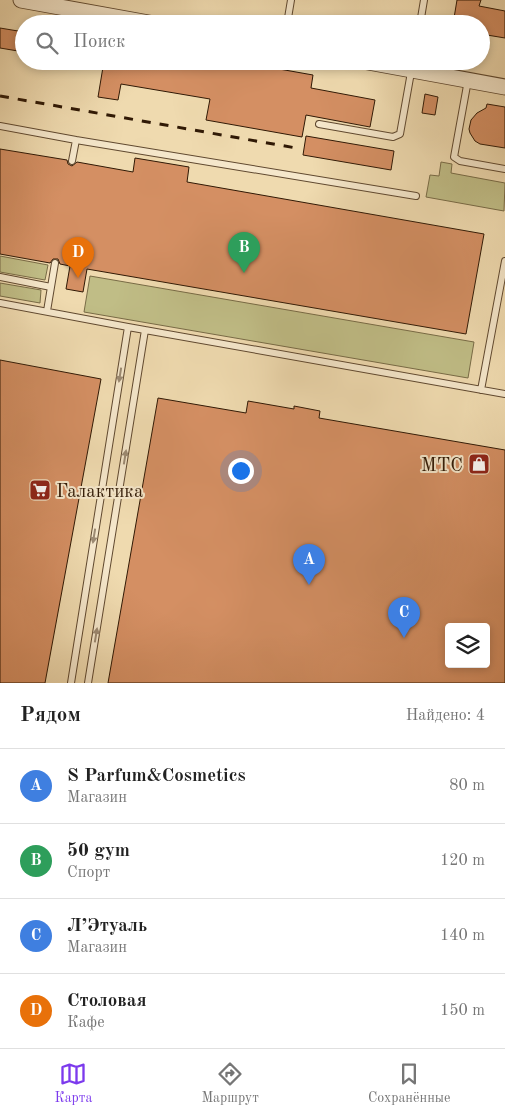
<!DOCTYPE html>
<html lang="ru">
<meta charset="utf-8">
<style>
body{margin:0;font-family:"Old Standard TT",serif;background:#f2f2f2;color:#222}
.controls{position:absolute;right:15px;bottom:15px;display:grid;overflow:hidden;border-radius:5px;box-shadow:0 2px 8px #0003}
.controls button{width:45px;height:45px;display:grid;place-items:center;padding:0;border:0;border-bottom:1px solid #e0e0e0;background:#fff;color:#222;font:25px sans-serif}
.you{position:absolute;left:240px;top:470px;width:18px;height:18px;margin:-12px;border:4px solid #fff;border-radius:50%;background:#1a73e8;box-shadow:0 0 0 8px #1a73e833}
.badge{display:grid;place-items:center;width:32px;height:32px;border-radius:50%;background:#7c3aed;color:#fff;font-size:16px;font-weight:700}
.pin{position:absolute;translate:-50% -41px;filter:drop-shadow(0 1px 2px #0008)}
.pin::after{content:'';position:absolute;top:26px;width:18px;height:15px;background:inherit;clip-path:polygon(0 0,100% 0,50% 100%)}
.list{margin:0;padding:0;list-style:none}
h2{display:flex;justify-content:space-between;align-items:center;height:65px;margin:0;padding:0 20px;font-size:21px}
h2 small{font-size:16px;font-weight:400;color:#767676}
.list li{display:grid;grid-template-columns:32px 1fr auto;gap:15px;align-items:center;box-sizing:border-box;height:75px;padding:0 20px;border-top:1px solid #e0e0e0}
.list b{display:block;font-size:19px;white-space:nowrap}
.list p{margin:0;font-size:16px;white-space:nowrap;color:#767676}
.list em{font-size:16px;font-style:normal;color:#767676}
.icon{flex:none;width:28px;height:28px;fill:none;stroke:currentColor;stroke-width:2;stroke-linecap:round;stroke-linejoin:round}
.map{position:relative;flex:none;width:505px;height:683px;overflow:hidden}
.search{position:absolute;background:#fff;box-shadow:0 2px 8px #0003;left:15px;right:15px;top:15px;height:55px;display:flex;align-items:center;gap:12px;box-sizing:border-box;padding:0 18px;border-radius:28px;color:#767676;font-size:19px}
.sheet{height:365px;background:#fff}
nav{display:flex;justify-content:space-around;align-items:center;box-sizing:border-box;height:70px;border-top:1px solid #e0e0e0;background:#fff;font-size:14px;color:#767676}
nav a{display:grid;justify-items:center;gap:2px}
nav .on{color:#7c3aed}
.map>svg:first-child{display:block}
.green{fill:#c0bd86;stroke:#786b46}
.building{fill:#d48f63;stroke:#301905;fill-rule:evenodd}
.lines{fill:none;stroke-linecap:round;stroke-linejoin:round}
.service-casing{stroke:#604930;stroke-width:8}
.tertiary-casing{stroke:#604930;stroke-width:17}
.service{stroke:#f5e7cb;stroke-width:6}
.tertiary{stroke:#f5e7cb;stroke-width:15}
.rail{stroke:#301905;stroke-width:3;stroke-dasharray:9 9;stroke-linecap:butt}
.oneway{fill:#9c8a72}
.labels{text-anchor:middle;stroke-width:4;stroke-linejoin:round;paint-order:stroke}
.poi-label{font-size:19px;fill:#301905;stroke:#f5e7cb;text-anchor:end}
</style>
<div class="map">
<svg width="505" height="683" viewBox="0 0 505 683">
<rect width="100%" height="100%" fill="#efdaaf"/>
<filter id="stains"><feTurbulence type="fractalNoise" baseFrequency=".004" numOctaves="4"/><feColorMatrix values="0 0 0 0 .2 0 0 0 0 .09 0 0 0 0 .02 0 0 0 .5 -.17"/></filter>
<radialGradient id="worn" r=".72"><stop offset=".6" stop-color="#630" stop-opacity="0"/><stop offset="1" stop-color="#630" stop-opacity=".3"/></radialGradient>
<path class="green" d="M441 162 452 164 451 173 505 183 504 211 426 197 430 175 439 176Z
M0 256 48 265 45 280 0 272Z
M90 276 474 342 468 378 84 312Z
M0 283 41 290 40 303 0 296Z"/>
<path class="building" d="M457 0H481L479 6 505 11V38L481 34V24H453Z
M0 28 24 32V52L0 48Z
M104 61H234L313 75 311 88 375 100 370 127 306 115 302 137 206 120 210 99 121 84 118 100 98 97Z
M425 94 438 97 435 115 422 113Z
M487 104 505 107V148L480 144 475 141 470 133 469 129 471 120 477 113 486 108Z
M306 136 394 151 391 170 303 155Z
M0 149 67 160 68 164 72 166 77 162 133 172 135 158 189 167 187 182 484 234 466 334 87 269 83 292 66 289 70 266 60 264 58 259H53L50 263 0 254Z
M0 360 101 379 45 683H0Z
M158 398 246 413 248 401 294 409V406L320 411 319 418 505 450V683H108ZM449 627H486V664H449Z"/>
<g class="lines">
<g class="service-casing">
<path id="service" d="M287 24 291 0
M420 24 424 0
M468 80 454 157 460 161 505 169
M319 124 393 137 400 134 413 61
M0 126 76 140 72 161
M76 140 416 196
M0 277 51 287
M0 303 128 327 505 394
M47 311 55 263
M481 390 505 261
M71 683 128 327
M88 683 145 330"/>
</g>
<g class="tertiary-casing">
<path id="tertiary" d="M21 0 154 24
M363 61 505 87"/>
</g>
<use href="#service" class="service"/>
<use href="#tertiary" class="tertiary"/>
<path class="rail" d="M0 96 296 148"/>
</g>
<defs><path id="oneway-solid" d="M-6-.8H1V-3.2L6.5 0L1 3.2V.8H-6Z" transform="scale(1.25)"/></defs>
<g class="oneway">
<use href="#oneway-solid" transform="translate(120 375) rotate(99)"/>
<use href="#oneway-solid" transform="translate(125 457) rotate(-81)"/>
<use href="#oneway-solid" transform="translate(94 536) rotate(99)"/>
<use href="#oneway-solid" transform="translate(96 635) rotate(-81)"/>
</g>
<defs>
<g id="shop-square" transform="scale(1.125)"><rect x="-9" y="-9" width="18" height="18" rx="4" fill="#8f2418" stroke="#f5e7cb"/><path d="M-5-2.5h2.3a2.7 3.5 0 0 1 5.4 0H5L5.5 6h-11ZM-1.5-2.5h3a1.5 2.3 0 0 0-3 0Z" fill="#fff"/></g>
<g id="supermarket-square" transform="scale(1.125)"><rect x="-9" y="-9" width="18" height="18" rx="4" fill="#8f2418" stroke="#f5e7cb"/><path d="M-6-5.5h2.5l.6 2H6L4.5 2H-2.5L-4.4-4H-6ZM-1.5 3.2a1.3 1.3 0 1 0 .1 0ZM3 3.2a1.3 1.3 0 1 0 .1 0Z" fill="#fff"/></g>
</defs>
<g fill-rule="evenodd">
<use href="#shop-square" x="479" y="464"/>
<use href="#supermarket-square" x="40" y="490"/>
</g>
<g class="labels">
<g class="poi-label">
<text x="463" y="471">МТС</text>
<text x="56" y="497" text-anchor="start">Галактика</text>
</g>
</g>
<rect width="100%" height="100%" filter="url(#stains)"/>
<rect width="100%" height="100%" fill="url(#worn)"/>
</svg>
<div class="controls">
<button><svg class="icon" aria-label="layers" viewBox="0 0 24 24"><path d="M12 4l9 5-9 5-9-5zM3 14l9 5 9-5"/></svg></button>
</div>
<div class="you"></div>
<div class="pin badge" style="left:309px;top:585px;background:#3f7fe0">A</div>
<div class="pin badge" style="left:244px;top:273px;background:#2e9e5b">B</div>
<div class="pin badge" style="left:404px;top:638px;background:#3f7fe0">C</div>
<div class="pin badge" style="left:78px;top:278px;background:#e8710a">D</div>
<div class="search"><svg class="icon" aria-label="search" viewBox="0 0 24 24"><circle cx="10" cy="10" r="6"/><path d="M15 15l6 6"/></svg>Поиск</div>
</div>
<section class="sheet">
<h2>Рядом<small>Найдено: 4</small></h2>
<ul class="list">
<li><span class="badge" style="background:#3f7fe0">A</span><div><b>S Parfum&amp;Cosmetics</b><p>Магазин</p></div><em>80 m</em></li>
<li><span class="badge" style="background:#2e9e5b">B</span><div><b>50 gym</b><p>Спорт</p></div><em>120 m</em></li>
<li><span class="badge" style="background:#3f7fe0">C</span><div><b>Л’Этуаль</b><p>Магазин</p></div><em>140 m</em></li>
<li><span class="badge" style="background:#e8710a">D</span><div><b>Столовая</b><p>Кафе</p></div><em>150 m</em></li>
</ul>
</section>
<nav>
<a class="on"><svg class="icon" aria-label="map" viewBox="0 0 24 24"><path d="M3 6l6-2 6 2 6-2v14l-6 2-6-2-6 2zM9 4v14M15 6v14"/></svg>Карта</a>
<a><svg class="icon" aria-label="directions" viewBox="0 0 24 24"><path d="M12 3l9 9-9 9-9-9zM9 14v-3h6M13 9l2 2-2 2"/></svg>Маршрут</a>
<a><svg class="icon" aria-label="saved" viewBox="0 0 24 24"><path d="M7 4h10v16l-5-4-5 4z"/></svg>Сохранённые</a>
</nav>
